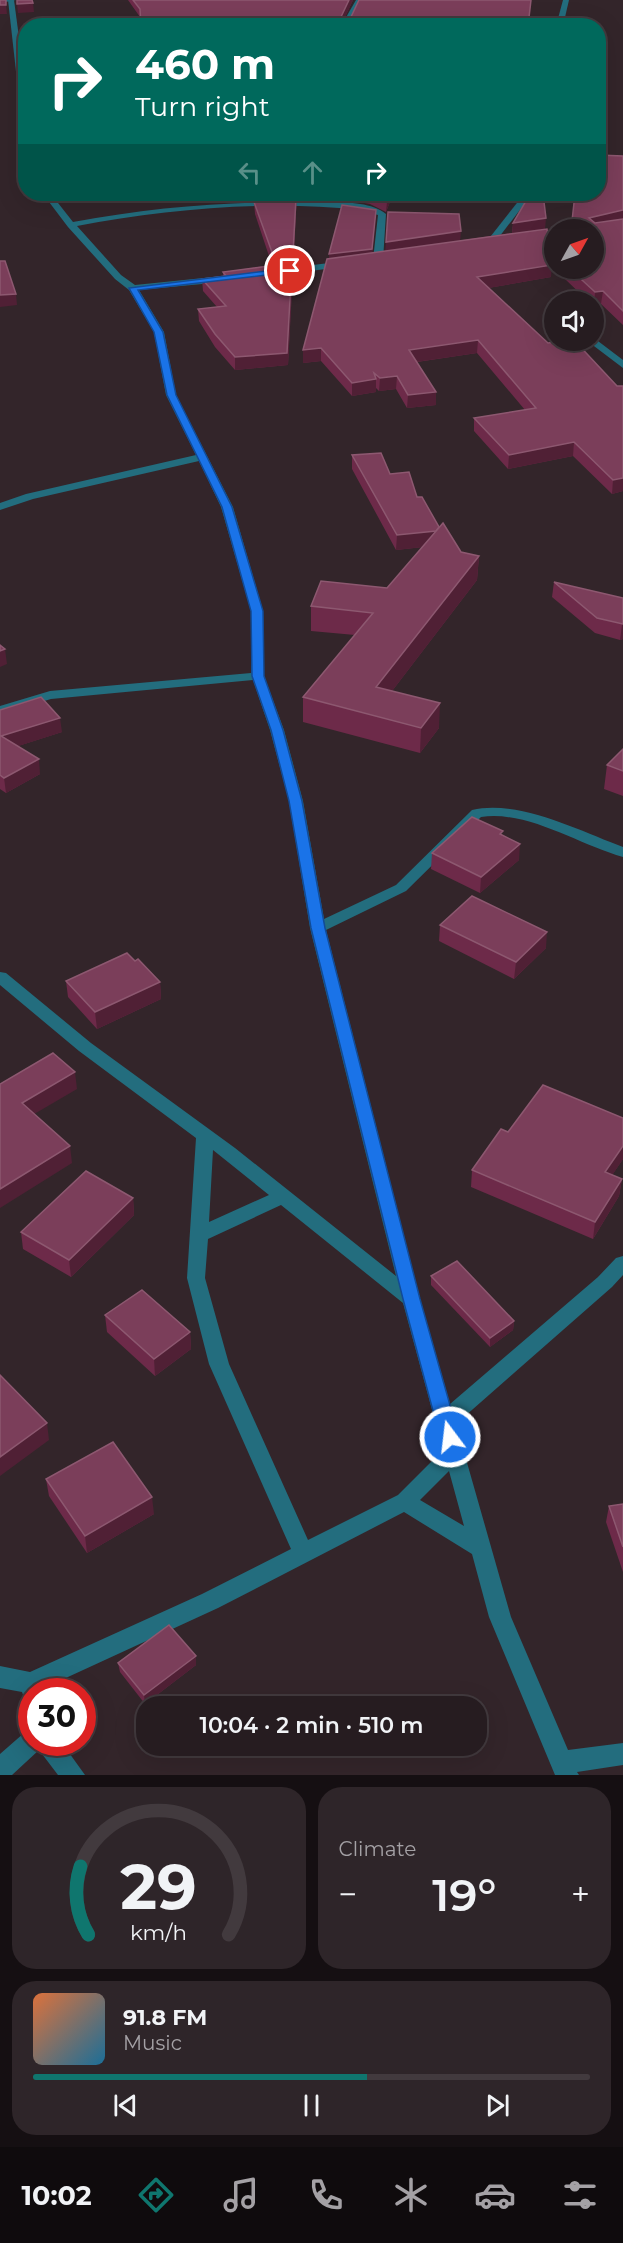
<!DOCTYPE html>
<html lang="en">
<head>
<meta charset="utf-8">
<style>
	body { margin:0; font-family:Montserrat,sans-serif; background:#2e2529; color:#f1f3f6; height:100vh; display:flex; flex-direction:column; font-size:22px; white-space:nowrap }
	* { box-sizing:border-box; margin:0 }
	p { font-size:20px; color:#a4a1a5 }
	.icon { flex:none; width:33px; height:33px; fill:none; stroke:currentColor; stroke-width:2; stroke-linecap:round; stroke-linejoin:round }
	.map { position:relative; height:1775px; overflow:hidden }
	.sheet { display:flex; flex-direction:column; gap:12px; padding:12px; background:#150f12; flex:1 }
	.sheet>* { flex:none }
	.banner { position:absolute; left:18px; top:18px; width:588px; height:183px; border-radius:24px; box-shadow:0 6px 24px #0002,0 0 0 2px #423a3e; background:#00695c; color:#fff; overflow:hidden }
	.needle { width:39px; rotate:50deg }
	.tools { position:absolute; left:544px; top:219px; display:grid; gap:12px }
	.tools a { display:grid; place-items:center; width:60px; height:60px; border-radius:50%; background:#261c20; box-shadow:0 6px 24px #0002,0 0 0 2px #423a3e; font-size:30px }
	.speed { position:absolute; left:18px; top:1678px; display:flex; gap:12px; font-size:30px; font-weight:700; text-align:center }
	.speed>* { display:grid; place-content:center; width:78px; height:78px; border-radius:50%; background:#261c20; box-shadow:0 6px 24px #0002,0 0 0 2px #423a3e; line-height:1 }
	.speed .limit { border:9px solid #d22; background:#fff; color:#111 }
	.pin { position:absolute; display:grid; place-items:center; width:51px; height:51px; color:#fff; margin:-26px; border:3px solid #fff; border-radius:50%; box-shadow:0 2px 6px #0007 }
	.me { position:absolute; width:66px; margin:-33px; rotate:345deg; stroke-linejoin:round; filter:drop-shadow(0 0 4px #0008) }
	.turn { display:flex; align-items:center; gap:21px; height:126px; padding:0 18px; font-size:27px }
	.turn .icon { width:78px; height:78px; stroke-width:2.5 }
	.turn b { display:block; font-size:42px; line-height:51px }
	.lanes { display:flex; align-items:center; height:57px; padding:0 18px; background:#0003; justify-content:center; gap:30px; direction:ltr }
	.lanes .off { opacity:.35 }
	.big { font-size:45px; font-weight:600; line-height:1.1 }
	.sheet .card { flex:1; display:flex; flex-direction:column; justify-content:center; gap:9px; min-width:0; padding:0 21px; border-radius:24px; background:#2e2529 }
	.sheet .dial { align-items:center; gap:0 }
	.dial svg { height:156px; overflow:visible; fill:none; stroke:#423a3e; stroke-width:7; stroke-linecap:round; text-anchor:middle }
	.dial text { fill:#f1f3f6; stroke:none }
	.song { display:flex; align-items:center; gap:18px }
	.cover { width:72px; height:72px; border-radius:9px; background:linear-gradient(135deg,hsl(20 70% 55%),hsl(200 70% 35%)) }
	.played { height:6px; border-radius:3px; background:linear-gradient(90deg,#0f766e 60%,#423a3e 60%) }
	.keys { display:flex; justify-content:space-around; direction:ltr }
	.heat { display:flex; justify-content:space-between; align-items:center; font-size:33px; direction:ltr }
	.sheet .tiles { flex:1; display:grid; gap:12px; grid-template-columns:1fr 1fr }
	.card:last-child { grid-column:span 2 }
	.trip { position:absolute; left:136px; top:1696px; width:351px; height:60px; border-radius:24px; background:#261c20; box-shadow:0 6px 24px #0002,0 0 0 2px #423a3e; font-weight:600; line-height:60px; text-align:center }
	.tab-bar { display:flex; height:96px; justify-content:space-around; align-items:center; background:#0f0b0d; color:#a4a1a5 }
	.tab-bar .icon { width:42px; height:42px }
	.tab-bar .current { color:#0f766e }
	.tab-bar b { font-size:27px; color:#f1f3f6 }
	.map>svg:first-child { display:block }
</style>
</head>
<body>
<div class="map">
<svg width="623" height="1775" viewBox="0 0 623 1775">
	<rect width="100%" height="100%" fill="#33252a"/>
	<g fill="none" stroke-linecap="round" stroke-linejoin="round">
		<g fill="#236d7e" fill-rule="evenodd">
			<path d="M8 0H14L26 90V127L22 125Z"/>
			<path d="M356 0H362L348 26H341Z"/>
			<path d="M563 0H569L563 26H556Z"/>
			<path d="M43 194H51L73 222C152 207 231 201 311 202 333 203 368 199 386 214L383 260 378 263 373 260 378 215 359 210C268 200 167 209 77 226L121 275 135 285 223 276 228 279 223 282 139 290 164 332 176 395 233 507 263 611 264 676 284 730 303 801 324 919 396 885 472 810C518 799 580 831 623 847V857C579 845 528 810 481 817L406 891 326 930 420 1299 450 1404 598 1277 616 1258 623 1256V1275L612 1287 456 1424 511 1617 568 1750 623 1743V1765L577 1772 579 1775H555L489 1617 472 1554 404 1512 218 1608 44 1688V1692H32V1702L25 1700 22 1692 0 1688V1666L30 1672 202 1594 291 1549 209 1364 187 1278 196 1138 79 1051 0 985V972L6 973 91 1043 235 1148 396 1276 310 928 289 801 270 730 253 680 51 699 0 714V706L50 691 251 673V611L221 507 199 461 33 499 0 510V503L26 494 196 455 166 395 154 332 129 290 115 279 68 227ZM213 1150 269 1195 209 1222ZM281 1205 403 1303 443 1450 398 1495 308 1540 229 1364 205 1278 208 1239ZM449 1471 464 1526 420 1500Z"/>
			<path d="M524 194H532L493 245H487V241Z"/>
			<path d="M555 231V237L529 241 525 238Z"/>
			<path d="M345 261 348 262V266L273 276 268 273 273 270Z"/>
			<path d="M553 308 555 309V316L548 311Z"/>
			<path d="M594 338 623 360V368L586 340H594Z"/>
			<path d="M32 1730V1743H62L85 1775H58L39 1750 12 1775H0V1754L24 1733Z"/>
		</g>
		<path fill="#236d7e" fill-rule="evenodd" d="M0 0H16L0 3Z"/>
	</g>
	<g fill="#6d2a49">
		<path d="M128 0H353L344 19H350L359 0H531L528 26H141L140 17Z"/>
		<path d="M623 156V325L601 304 594 305V302H589L565 279 566 268H594Z"/>
		<path d="M266 194H297L288 365 235 370 215 347 199 321 198 309 217 307 203 291 202 279 223 276V272L272 265 255 214 254 202H264L266 198Z"/>
		<path d="M348 194H393L386 212 370 204 348 200Z"/>
		<path d="M376 210 372 253 512 233 513 223 545 229 551 277 488 288 548 343 617 386H623V491L612 494 573 456 508 469 474 431V418L525 410 477 353 417 362 436 405 407 408 396 389 379 391 376 388V392L352 396 321 361 303 363 329 259Z"/>
		<path d="M352 455 390 474 417 497 439 527 461 552 479 556 477 580 392 691 439 728 420 753 303 722V697L355 635 311 631V606L387 588 423 547 396 550 352 469Z"/>
		<path d="M554 582 623 598V639L620 640 595 633 552 597Z"/>
		<path d="M0 710 62 732 18 746 40 774 6 793 0 789Z"/>
		<path d="M623 749V796L604 789 607 765Z"/>
		<path d="M503 836 519 860 480 893 431 869 432 853Z"/>
		<path d="M440 925 546 948 514 979 439 941Z"/>
		<path d="M135 961 160 982 161 999 97 1029 68 997 66 981Z"/>
		<path d="M508 1132 623 1159 612 1175 622 1179 619 1196 593 1239 471 1187 472 1170Z"/>
		<path d="M133 1198 134 1215 71 1277 23 1249 21 1232Z"/>
		<path d="M431 1276 514 1321 513 1330 490 1347 431 1285Z"/>
		<path d="M105 1315 190 1332 191 1349 155 1376 107 1332Z"/>
		<path d="M46 1479 154 1514 87 1553 49 1496Z"/>
		<path d="M623 1504V1572L606 1522 609 1506Z"/>
		<path d="M196 1656V1665L145 1704 120 1672 118 1663Z"/>
	</g>
	<g fill="#502035">
		<path d="M349 0H353L341 26 340 19Z"/>
		<path d="M33 3 34 12 18 13 17 4Z"/>
		<path d="M0 5H6L7 14H0Z"/>
		<path d="M390 194H393L386 212 387 202Z"/>
		<path d="M296 198 288 365 235 370V357L273 267V255Z"/>
		<path d="M376 210 372 256 329 261V254Z"/>
		<path d="M623 210V222L591 230 589 218Z"/>
		<path d="M546 218 545 230 512 235 513 223Z"/>
		<path d="M461 231 460 243 385 254 386 242Z"/>
		<path d="M552 265 551 277 477 290V277Z"/>
		<path d="M603 291 601 304 594 305 595 292Z"/>
		<path d="M16 294 17 305 0 307V295Z"/>
		<path d="M478 340 477 353 409 363V350Z"/>
		<path d="M321 348V361L303 363V350Z"/>
		<path d="M397 376 396 389 379 391 380 378Z"/>
		<path d="M376 379V392L352 396V383Z"/>
		<path d="M436 392V405L407 408 408 395Z"/>
		<path d="M574 442 573 456 508 469 509 455Z"/>
		<path d="M623 478V491L612 494 613 480Z"/>
		<path d="M442 530 441 545 396 550 397 535Z"/>
		<path d="M479 556 477 580 376 712V687Z"/>
		<path d="M623 624V639L620 640 622 625Z"/>
		<path d="M5 649 7 664 0 667V651Z"/>
		<path d="M440 703 439 728 420 753 421 728Z"/>
		<path d="M60 718 62 732 3 751 1 736Z"/>
		<path d="M39 759 40 774 6 793 4 778Z"/>
		<path d="M520 844 519 860 480 893 481 877Z"/>
		<path d="M547 932 546 948 514 979 516 962Z"/>
		<path d="M160 982 161 999 97 1029 95 1012Z"/>
		<path d="M75 1072 77 1089 24 1120 22 1103Z"/>
		<path d="M70 1146 72 1163 0 1208V1189Z"/>
		<path d="M623 1146V1159L603 1189 605 1172Z"/>
		<path d="M622 1179 619 1196 593 1239 595 1222Z"/>
		<path d="M133 1198 134 1215 71 1277 69 1260Z"/>
		<path d="M514 1321 513 1330 490 1347V1338Z"/>
		<path d="M190 1332 191 1349 155 1376 154 1359Z"/>
		<path d="M47 1423 49 1440 0 1476V1457Z"/>
		<path d="M152 1497 154 1514 87 1553 85 1536Z"/>
		<path d="M196 1656V1665L145 1704 144 1695Z"/>
	</g>
	<g fill="#7b3e5a" stroke="#8d5870" stroke-width="1.5">
		<rect x="0" y="0" width="6" height="5"/>
		<path d="M17 0H32L33 3 17 4Z"/>
		<path d="M133 0H349L340 19H350L359 0H531L528 26H141L140 9Z"/>
		<path d="M598 155 623 156V210L589 218 595 223 623 219V311L603 291 595 292 569 268H594V230H571L575 194H598Z"/>
		<path d="M368 194H390L387 202Z"/>
		<path d="M530 194H543L546 218 513 223Z"/>
		<path d="M264 198H296L293 253 273 255 254 202H264Z"/>
		<path d="M342 205 376 210 372 249 329 254Z"/>
		<path d="M388 212 459 214 461 231 386 242Z"/>
		<path d="M547 229 552 265 477 277 548 343 574 340 617 386H623V478L613 480 574 442 509 455 474 418 536 408 478 340 409 350 436 392 408 395 397 376 380 378 374 373 376 379 352 383 321 348 303 350 327 259Z"/>
		<path d="M0 261H5L16 294 0 295Z"/>
		<path d="M292 263 287 353 235 357 215 334 198 309 226 306 202 279 226 276 223 272Z"/>
		<path d="M381 453 390 474 409 472 417 497H422L439 527 436 531 397 535 352 455Z"/>
		<path d="M443 523 461 552 479 556 376 687 440 703 421 728 303 697 373 613 311 606 321 581 387 588Z"/>
		<path d="M554 582 623 598V624L597 618Z"/>
		<path d="M0 645 5 649 0 651Z"/>
		<path d="M41 697 60 718 1 736 39 759 4 778 0 775V710Z"/>
		<path d="M623 749V771L607 765Z"/>
		<path d="M472 817 503 831 500 834 520 844 481 877 432 853Z"/>
		<path d="M472 896 547 932 516 962 440 925Z"/>
		<path d="M127 953 135 961 138 959 160 982 95 1012 66 981Z"/>
		<path d="M53 1053 75 1072 22 1103 70 1146 0 1189V1084Z"/>
		<path d="M543 1085 623 1118V1146L605 1172 622 1179 595 1222 472 1170 501 1129 508 1132Z"/>
		<path d="M86 1171 133 1198 69 1260 21 1232Z"/>
		<path d="M457 1261 514 1321 490 1338 431 1276Z"/>
		<path d="M142 1290 190 1332 154 1359 105 1315Z"/>
		<path d="M0 1375 47 1423 0 1457Z"/>
		<path d="M113 1442 152 1497 85 1536 46 1479Z"/>
		<path d="M623 1504V1547L609 1506Z"/>
		<path d="M169 1625 196 1656 144 1695 118 1663Z"/>
	</g>
	<path fill="#1a73e8" stroke="#114b97" stroke-width="1.5" d="M290 268 293 272 138 290 163 332 176 395 232 507 263 611 264 676 283 730 302 801 325 928 420 1299 459 1437 456 1442 450 1445 443 1442 440 1437 403 1299 311 928 289 801 271 730 252 676 251 611 222 507 167 395 154 332 129 288Z"/>
</svg>
<div class="tools">
<a><svg class="needle" viewBox="-14 -14 28 28"><path d="M0-13l5 13h-10z" fill="#e53935"/><path d="M0 13l5-13h-10z" fill="#a4a1a5"/></svg></a>
<a><svg class="icon" aria-label="sound" viewBox="0 0 24 24"><path d="M4 9h4l5-4v14l-5-4H4zM17 9q2 3 0 6"/></svg></a>
</div>
<div class="speed"><div class="limit">30</div></div>
<div class="pin" style="left:290px;top:271px;background:#d93025"><svg class="icon" aria-label="arrive" viewBox="0 0 24 24"><path d="M6 21V4h12l-3 4 3 4H6"/></svg></div>
<svg class="me" style="left:450px;top:1437px" viewBox="-20 -20 40 40"><circle r="17" fill="#1a73e8" stroke="#fff" stroke-width="3"/><path d="M0-11L8 9 0 5-8 9z" fill="#fff"/></svg>
<div class="trip">10:04 · 2 min · 510 m</div>
<div class="banner">
<div class="turn"><svg class="icon" aria-label="right" viewBox="0 0 24 24"><path d="M7 20v-9h11M14 6l5 5-5 5"/></svg><div><b>460 m</b>Turn right</div></div>
<div class="lanes"><svg class="icon off" aria-label="left" viewBox="0 0 24 24"><path d="M17 20v-9H6M10 6l-5 5 5 5"/></svg><svg class="icon off" aria-label="ahead" viewBox="0 0 24 24"><path d="M12 20V5M6 11l6-6 6 6"/></svg><svg class="icon" aria-label="right" viewBox="0 0 24 24"><path d="M7 20v-9h11M14 6l5 5-5 5"/></svg></div>
</div>
</div>
<section class="sheet">
<div class="tiles">
<div class="card dial"><svg viewBox="0 0 100 80">
<path d="M14 69A42 42 0 1 1 86 69"/>
<path d="M14 69A42 42 0 0 1 10 34" stroke="#0f766e"/>
<text x="50" y="56" font-size="32" font-weight="700">29</text>
<text x="50" y="72" font-size="11">km/h</text>
</svg></div>
<div class="card"><p>Climate</p>
<div class="heat"><a>−</a><b class="big">19°</b><a>+</a></div>
</div>
<div class="card">
<div class="song"><i class="cover"></i><div><b>91.8 FM</b><p>Music</p></div></div>
<div class="played"></div>
<div class="keys"><svg class="icon" aria-label="previous" viewBox="0 0 24 24"><path d="M18 5L8 12l10 7zM5 5v14"/></svg><svg class="icon" aria-label="pause" viewBox="0 0 24 24"><path d="M8 5v14M16 5v14"/></svg><svg class="icon" aria-label="next" viewBox="0 0 24 24"><path d="M6 5l10 7-10 7zM19 5v14"/></svg></div>
</div>
</div>
</section>
<nav class="tab-bar">
<b>10:02</b>
<svg class="icon current" aria-label="directions" viewBox="0 0 24 24"><path d="M12 3l9 9-9 9-9-9zM9 14v-3h6M13 9l2 2-2 2"/></svg>
<svg class="icon" aria-label="music" viewBox="0 0 24 24"><path d="M9 18V5l10-2v13"/><circle cx="6" cy="18" r="3"/><circle cx="16" cy="16" r="3"/></svg>
<svg class="icon" aria-label="phone" viewBox="0 0 24 24"><path d="M5 4h4l2 5-3 2q2 4 5 5l2-3 5 2v4C11 20 4 13 5 4z"/></svg>
<svg class="icon" aria-label="climate" viewBox="0 0 24 24"><path d="M12 3v18M4 7l16 10M4 17L20 7"/></svg>
<svg class="icon" aria-label="car" viewBox="0 0 24 24"><path d="M5 17H2v-5l4-1 3-4h7l3 4 3 1v5h-3M9 17h6M6 11h13"/><circle cx="7" cy="17" r="2"/><circle cx="17" cy="17" r="2"/></svg>
<svg class="icon" aria-label="filters" viewBox="0 0 24 24"><path d="M4 7h16M4 17h16"/><circle cx="9" cy="7" r="2"/><circle cx="15" cy="17" r="2"/></svg>
</nav>
</body>
</html>
